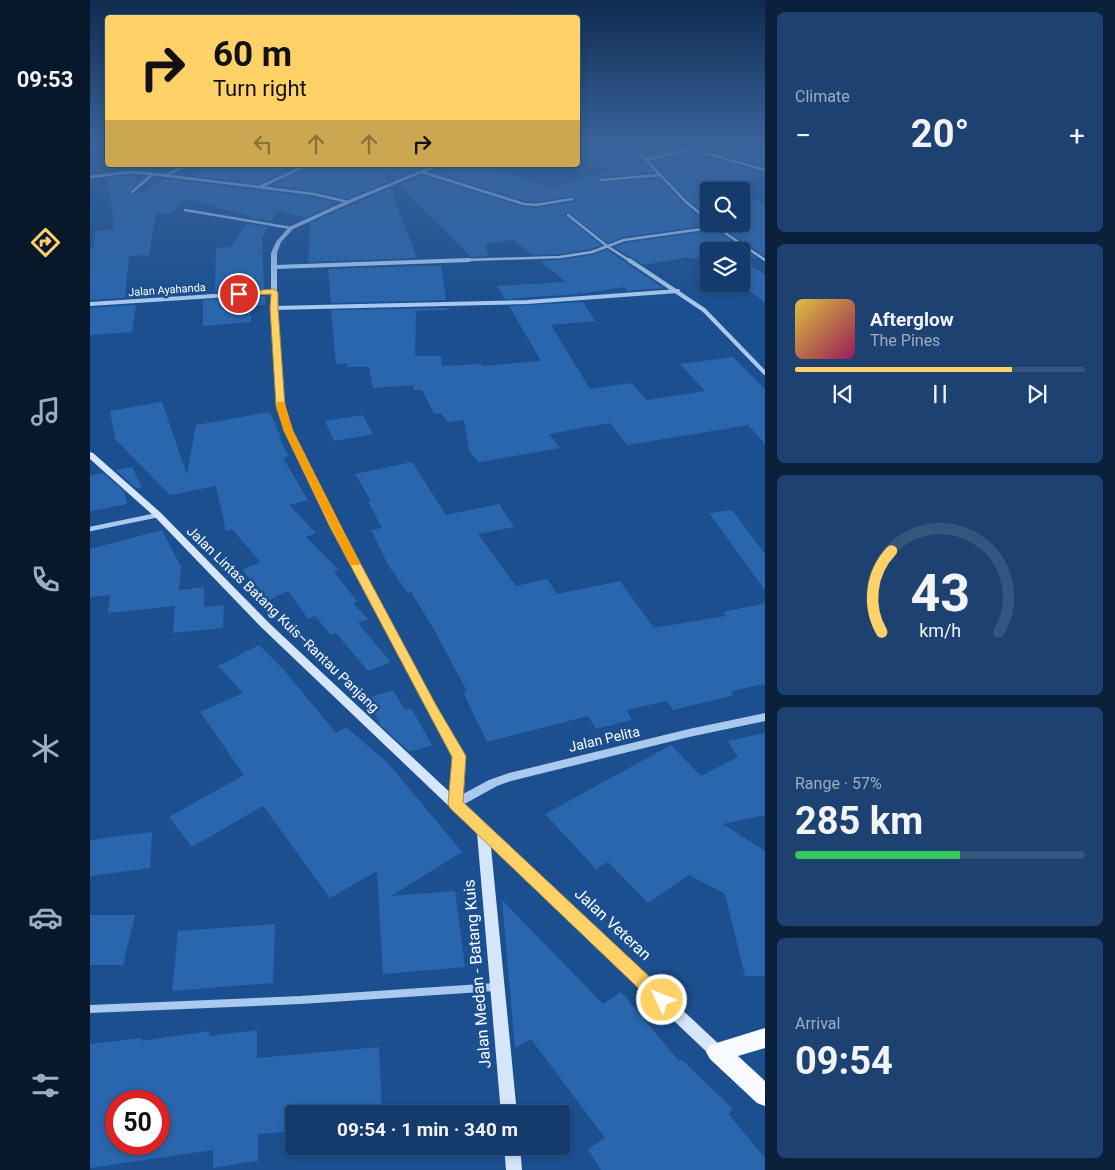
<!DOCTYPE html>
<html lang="en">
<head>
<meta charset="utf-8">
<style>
	body { margin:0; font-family:Roboto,sans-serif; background:#1d4271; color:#f1f3f6; height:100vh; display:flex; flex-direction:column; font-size:19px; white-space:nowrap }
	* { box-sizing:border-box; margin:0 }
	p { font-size:16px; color:#9dadc1 }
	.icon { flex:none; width:28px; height:28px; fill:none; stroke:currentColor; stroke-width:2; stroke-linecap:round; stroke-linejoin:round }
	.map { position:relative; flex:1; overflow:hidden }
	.drawer { display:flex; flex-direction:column; gap:12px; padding:12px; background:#0b203b; width:350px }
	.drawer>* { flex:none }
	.banner { position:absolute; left:15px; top:15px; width:475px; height:152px; border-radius:5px; box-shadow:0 2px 8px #0003,0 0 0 1px #33557e; background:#ffd166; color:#111; overflow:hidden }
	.buttons { position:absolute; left:610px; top:182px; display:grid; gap:10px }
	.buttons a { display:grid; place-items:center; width:50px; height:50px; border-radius:5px; background:#143b6b; box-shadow:0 2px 8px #0003,0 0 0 1px #33557e; font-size:25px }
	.speed { position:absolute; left:15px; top:1090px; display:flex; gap:10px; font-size:25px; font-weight:700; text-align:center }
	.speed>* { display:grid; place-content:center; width:65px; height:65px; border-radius:50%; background:#143b6b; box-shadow:0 2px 8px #0003,0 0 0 1px #33557e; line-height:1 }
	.speed .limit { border:8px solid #d22; background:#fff; color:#111 }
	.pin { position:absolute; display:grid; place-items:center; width:42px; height:42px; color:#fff; margin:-21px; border:2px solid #fff; border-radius:50%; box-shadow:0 1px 5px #0007 }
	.me { position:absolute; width:55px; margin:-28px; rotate:313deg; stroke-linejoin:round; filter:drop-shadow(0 0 4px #0008) }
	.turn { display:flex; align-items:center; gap:18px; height:105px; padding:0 25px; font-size:22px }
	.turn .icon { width:65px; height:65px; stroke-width:2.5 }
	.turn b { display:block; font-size:35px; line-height:42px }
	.lanes { display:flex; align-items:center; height:48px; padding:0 25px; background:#0003; justify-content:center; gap:25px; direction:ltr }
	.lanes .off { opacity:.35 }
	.big { font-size:38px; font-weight:700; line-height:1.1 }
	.drawer .tile { flex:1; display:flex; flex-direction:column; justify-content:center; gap:8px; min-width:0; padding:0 18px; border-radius:8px; background:#1d4271 }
	.drawer .dial { align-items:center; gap:0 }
	.dial svg { height:130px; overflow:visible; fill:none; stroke:#33557e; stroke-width:7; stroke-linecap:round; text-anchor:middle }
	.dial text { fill:#f1f3f6; stroke:none }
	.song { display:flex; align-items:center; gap:15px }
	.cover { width:60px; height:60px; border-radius:8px; background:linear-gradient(135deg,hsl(50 70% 55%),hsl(330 70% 35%)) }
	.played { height:5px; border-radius:2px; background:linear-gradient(90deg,#ffd166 75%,#33557e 75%) }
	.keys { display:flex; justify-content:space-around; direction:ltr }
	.heat { display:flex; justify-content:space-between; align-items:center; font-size:28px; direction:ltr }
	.charge { height:8px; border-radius:4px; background:linear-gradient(90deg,#34c759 57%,#33557e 0) }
	.trip { position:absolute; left:195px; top:1105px; width:285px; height:50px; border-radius:5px; background:#143b6b; box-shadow:0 2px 8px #0003,0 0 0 1px #33557e; font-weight:700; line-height:50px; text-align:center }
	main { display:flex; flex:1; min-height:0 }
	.dock { display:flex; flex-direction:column; width:90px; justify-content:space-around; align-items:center; background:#08182b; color:#9dadc1 }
	.dock .icon { width:35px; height:35px }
	.dock .selected { color:#ffd166 }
	.dock b { font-size:22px; color:#f1f3f6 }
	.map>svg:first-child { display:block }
</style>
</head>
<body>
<main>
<nav class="dock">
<b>09:53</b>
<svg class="icon selected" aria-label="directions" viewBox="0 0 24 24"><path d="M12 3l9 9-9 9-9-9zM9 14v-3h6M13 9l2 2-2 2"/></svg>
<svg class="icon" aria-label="music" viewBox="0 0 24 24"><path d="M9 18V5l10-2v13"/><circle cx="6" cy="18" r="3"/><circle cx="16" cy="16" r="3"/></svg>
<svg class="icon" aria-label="phone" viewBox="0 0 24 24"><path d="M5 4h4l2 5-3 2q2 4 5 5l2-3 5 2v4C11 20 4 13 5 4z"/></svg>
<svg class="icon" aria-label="climate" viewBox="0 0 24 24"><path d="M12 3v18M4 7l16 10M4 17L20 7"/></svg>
<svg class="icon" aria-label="car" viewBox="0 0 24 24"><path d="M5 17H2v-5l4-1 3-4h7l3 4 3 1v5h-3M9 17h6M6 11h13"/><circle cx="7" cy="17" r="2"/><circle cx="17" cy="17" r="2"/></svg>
<svg class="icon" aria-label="filters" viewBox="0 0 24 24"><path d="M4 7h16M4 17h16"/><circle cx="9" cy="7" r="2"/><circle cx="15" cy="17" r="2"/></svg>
</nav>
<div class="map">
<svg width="675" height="1170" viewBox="0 0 675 1170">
	<rect width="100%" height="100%" fill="#1b4f8f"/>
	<g fill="#2a66ad" fill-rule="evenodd">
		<path d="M488 142H536L564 172 511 177 508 179 509 182 569 178 593 203 619 225 534 237 518 243 477 212 475 214 476 217 511 245 501 249 470 254 442 255 423 240 395 244 398 256 381 257 309 185 332 175 434 207 446 208 483 202 485 199 482 196 446 202 435 201 346 173 367 165 381 169 389 165 462 189 520 170 488 157Z"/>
		<path d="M543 142H675V167L601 146 557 157Z"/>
		<path d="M601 152 675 173V178L640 184 675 205V256L627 224H651V191H619V217L597 199 562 162Z"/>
		<path d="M122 165H210L169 184 103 176Z"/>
		<path d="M220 165H316L330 169 304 180 293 169 298 182 257 199 224 191 181 185 218 168Z"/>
		<path d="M44 175 47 184 39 191 41 195 49 190 50 195 74 179H76L223 197 248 203 215 218 188 210 181 221 160 218V216L97 199 80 214 66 213 59 255 39 256 35 298 0 300V248H3L6 231 24 230 22 206 15 178Z"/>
		<path d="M300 188 327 258 218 262 220 223Z"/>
		<path d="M156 224 178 227 172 238 174 289 125 292 126 248 141 247Z"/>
		<path d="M626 230 667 258 653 260 675 275V303L651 284V251H619V262L612 258 602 259 598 257 554 265 524 247 535 243Z"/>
		<path d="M517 250 573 288 537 291 534 287 491 294 487 290 489 294 415 299 407 286 476 282 450 261 470 260 502 255Z"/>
		<path d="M330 266H351L356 300 241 303 238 269Z"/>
		<path d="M175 296V305L161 306V322L113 326V300Z"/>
		<path d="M493 302 505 321 461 325 500 389 541 383 557 400 615 391 590 364 643 357 675 389V444L658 425 537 445 520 423 459 434 470 448 388 462 379 450 374 420 358 422 351 413 344 414 332 390H324L323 385 283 388 279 367H257V363L246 364 241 310 358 308V310L326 311 325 356H351L352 366 391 364 392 366 451 361 419 306Z"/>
		<path d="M46 305 42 332 0 335V308Z"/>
		<path d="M72 402 97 475 106 425 180 412 191 438H189L199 456 193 458 218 500 199 505 226 533 216 537 249 570 244 572 267 601 263 603 278 619 268 623 301 662 278 671 246 633 241 635 225 616 218 619 198 591 179 600 152 570 170 562 142 529 136 531 126 486 80 495 25 439 20 411Z"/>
		<path d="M273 415 283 434 244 441 235 421Z"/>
		<path d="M322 462 356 515 409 504 424 527 388 534 426 586 457 579 467 594 530 581 564 628 636 616 633 612 675 603V684L641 691 644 695 583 710 577 701 536 710 542 720 506 729 498 716 397 742 373 692 377 691 342 626 321 592 318 593 298 565 281 530 292 528 278 502 281 501 265 474Z"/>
		<path d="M42 467 52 487 46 488 26 470Z"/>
		<path d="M13 473 34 491 37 504 0 511V476Z"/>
		<path d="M642 510 675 554V590L619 513Z"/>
		<path d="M72 530 91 567 89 590 114 587V607L134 605 133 628 83 633 85 606 18 613 20 595 0 597V549Z"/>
		<path d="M169 645 194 670 246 733 256 727 298 763 372 852 301 896 365 891 375 967 293 974 287 871 240 898 173 806 102 847 79 817 154 775 110 712 153 693 128 666Z"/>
		<path d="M303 690 315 710 321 708 342 745 320 752 291 726 277 698Z"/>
		<path d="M675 733V815L633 824 675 851V976H655L635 894 599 875 558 903 518 862 506 869 455 814 581 745 611 776 648 757 638 741Z"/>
		<path d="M62 832 60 868 0 876V840Z"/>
		<path d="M412 900 513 1004 531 992 589 1061 591 1059 643 1109 638 1114 675 1158V1170H511L498 1149 515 1138 441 1039 425 1048Z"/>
		<path d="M0 915H45L33 965H0Z"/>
		<path d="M185 924 183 983 82 991 88 931Z"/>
		<path d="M167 1030V1058L289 1047 292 1114H204V1131L168 1134V1161L123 1168V1150L0 1168V1044L52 1038 51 1041 119 1031V1036ZM26 1101H69V1144H26Z"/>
	</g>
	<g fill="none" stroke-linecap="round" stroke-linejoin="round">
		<g stroke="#a9c9ee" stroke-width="2.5">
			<path d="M539 142 595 201 619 221"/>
			<path d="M556 160 601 149 675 170"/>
			<path d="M332 172 434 204 446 205 482 199"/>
			<path d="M75 176 97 165"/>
			<path d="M0 177 40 172 63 174 224 194 258 202"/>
			<path d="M511 180 570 175"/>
			<path d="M170 187 217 165"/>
			<path d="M42 192 63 174"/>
			<path d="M95 210 201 228"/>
			<path d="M478 215 517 246 540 261"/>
			<path d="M622 224 675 260"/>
			<path d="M343 261 470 257 502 252 534 240 627 227"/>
		</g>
		<g stroke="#a9c9ee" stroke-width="4">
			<path d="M539 260 614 310 675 373"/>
			<path d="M185 267 379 260"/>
			<path d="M0 304 184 292"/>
			<path d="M184 308 437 302 588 291"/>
		</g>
		<path stroke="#a9c9ee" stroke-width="4.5" d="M0 529 68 515"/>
		<path stroke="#a9c9ee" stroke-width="8" d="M0 1009 211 1000 406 987"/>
		<path fill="#a9c9ee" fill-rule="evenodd" d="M345 165H351L260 203 203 229 191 242 187 253V308L194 406 202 431 241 510 345 704 374 756 371 795 399 780 419 773 599 729 675 713V721L599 737 421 781 407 786 369 807 365 808 361 807 360 804 364 756 335 705 233 510 194 431 188 406 181 308V253L186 242 199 227 256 201Z"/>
		<g fill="#d6e6fa" fill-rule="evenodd">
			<path d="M0 452 3 453 71 513 179 623 632 1047 635 1052 632 1057 627 1060 622 1057 401 847 427 1114H411L387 833 171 627 65 517 0 459Z"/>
			<path d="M414 1146H430L432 1170H416Z"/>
		</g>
		<path fill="#f8faff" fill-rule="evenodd" d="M675 1028V1048L648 1056 675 1081V1106L667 1103 620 1059 616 1052 620 1045Z"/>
	</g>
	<linearGradient id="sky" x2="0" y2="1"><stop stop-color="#0f2b4f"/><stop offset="0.47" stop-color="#39639b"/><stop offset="1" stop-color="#39639b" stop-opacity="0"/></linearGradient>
	<rect width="675" height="305" fill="url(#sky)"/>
	<path fill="#ffd166" stroke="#a68842" d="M184 289 188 292V308L195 406 203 431 251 527 346 705 376 756 373 802 578 994 580 1000 578 1005 572 1008 566 1005 360 808 358 804 362 757 240 527 194 431 186 406 180 308 181 294 149 296 145 294 149 292Z"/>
	<path fill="#f59e0b" d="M188 402H194L195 404 203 431 270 563 269 565H261L259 563 194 431 186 404Z"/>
	<g text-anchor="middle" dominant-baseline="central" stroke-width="5" stroke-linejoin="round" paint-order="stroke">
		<g font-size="11" fill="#fff" stroke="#1b4f8f">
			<text transform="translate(77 290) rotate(-4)">Jalan Ayahanda</text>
		</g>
		<g font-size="14" fill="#fff" stroke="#1b4f8f">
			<text transform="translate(193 619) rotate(44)">Jalan Lintas Batang Kuis–Rantau Panjang</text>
			<text transform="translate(514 739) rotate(-13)">Jalan Pelita</text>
		</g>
		<g font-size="16" fill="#fff" stroke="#1b4f8f">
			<text transform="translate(523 924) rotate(43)">Jalan Veteran</text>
			<text transform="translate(387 974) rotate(-95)">Jalan Medan - Batang Kuis</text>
		</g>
	</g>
</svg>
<div class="buttons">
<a><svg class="icon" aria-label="search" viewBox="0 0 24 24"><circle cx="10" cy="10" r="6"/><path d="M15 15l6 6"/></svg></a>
<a><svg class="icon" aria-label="layers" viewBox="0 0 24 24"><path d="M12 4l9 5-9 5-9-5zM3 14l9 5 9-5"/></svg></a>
</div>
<div class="speed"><div class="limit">50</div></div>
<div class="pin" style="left:149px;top:294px;background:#d93025"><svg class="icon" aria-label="arrive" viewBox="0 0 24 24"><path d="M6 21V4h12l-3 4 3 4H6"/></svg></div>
<svg class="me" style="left:572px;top:1000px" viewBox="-20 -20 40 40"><circle r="17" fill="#ffd166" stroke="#fff" stroke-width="3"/><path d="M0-11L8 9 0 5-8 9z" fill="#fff"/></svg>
<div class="trip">09:54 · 1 min · 340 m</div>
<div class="banner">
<div class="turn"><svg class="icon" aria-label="right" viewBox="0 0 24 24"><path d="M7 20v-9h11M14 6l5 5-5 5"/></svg><div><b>60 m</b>Turn right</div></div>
<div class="lanes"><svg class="icon off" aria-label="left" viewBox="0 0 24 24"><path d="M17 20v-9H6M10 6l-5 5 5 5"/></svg><svg class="icon off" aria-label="ahead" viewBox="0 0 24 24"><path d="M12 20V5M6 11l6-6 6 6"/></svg><svg class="icon off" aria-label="ahead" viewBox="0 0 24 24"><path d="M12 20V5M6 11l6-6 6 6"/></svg><svg class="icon" aria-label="right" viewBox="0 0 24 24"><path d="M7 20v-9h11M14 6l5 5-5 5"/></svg></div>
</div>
</div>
<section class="drawer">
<div class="tile"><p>Climate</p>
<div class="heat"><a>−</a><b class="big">20°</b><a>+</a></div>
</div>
<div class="tile">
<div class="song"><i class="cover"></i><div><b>Afterglow</b><p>The Pines</p></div></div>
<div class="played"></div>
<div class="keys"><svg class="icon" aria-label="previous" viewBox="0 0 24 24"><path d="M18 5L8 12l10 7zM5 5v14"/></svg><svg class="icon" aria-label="pause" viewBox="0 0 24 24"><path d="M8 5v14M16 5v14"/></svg><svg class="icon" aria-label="next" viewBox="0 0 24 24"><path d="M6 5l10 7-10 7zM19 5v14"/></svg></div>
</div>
<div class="tile dial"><svg viewBox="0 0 100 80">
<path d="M14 69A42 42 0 1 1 86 69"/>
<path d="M14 69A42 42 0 0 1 20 19" stroke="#ffd166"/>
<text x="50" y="56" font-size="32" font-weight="700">43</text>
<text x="50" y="72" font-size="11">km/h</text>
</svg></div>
<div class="tile"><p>Range · 57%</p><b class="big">285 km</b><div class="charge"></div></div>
<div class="tile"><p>Arrival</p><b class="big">09:54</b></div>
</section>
</main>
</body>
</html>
